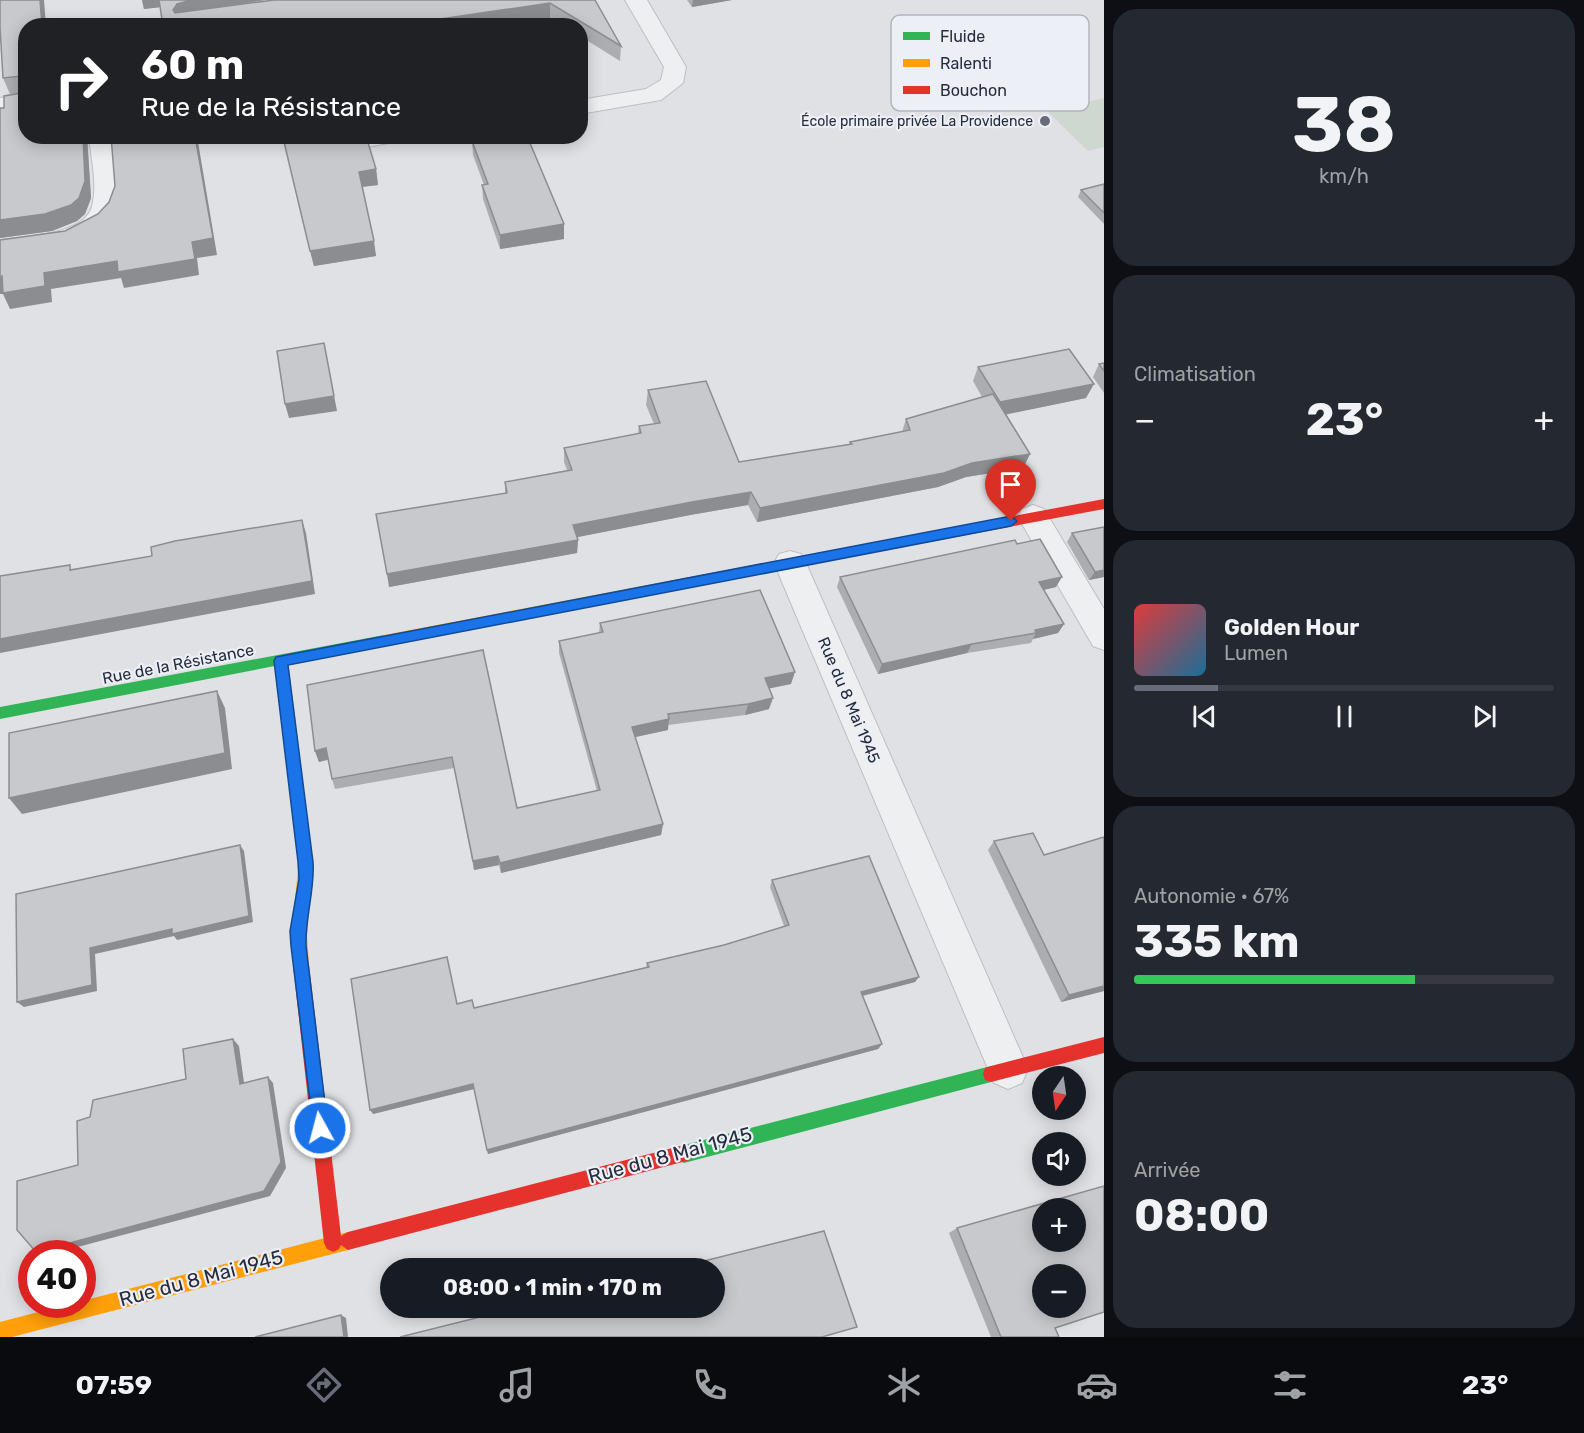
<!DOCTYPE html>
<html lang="fr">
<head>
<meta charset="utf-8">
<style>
	body { margin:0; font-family:Rubik,sans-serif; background:#242831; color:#f1f3f6; height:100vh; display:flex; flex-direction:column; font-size:22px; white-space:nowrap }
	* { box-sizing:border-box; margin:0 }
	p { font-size:20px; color:#9ea1a6 }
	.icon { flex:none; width:33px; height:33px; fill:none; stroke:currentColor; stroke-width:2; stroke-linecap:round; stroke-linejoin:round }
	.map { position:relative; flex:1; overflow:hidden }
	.sheet { display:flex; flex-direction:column; gap:9px; padding:9px; background:#0d0f14; width:480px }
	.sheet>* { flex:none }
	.top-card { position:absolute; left:18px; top:18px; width:570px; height:126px; border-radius:24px; box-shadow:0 3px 15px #0003; background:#202124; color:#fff; overflow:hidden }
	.needle { width:39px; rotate:193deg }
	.tools { position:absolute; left:1032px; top:1066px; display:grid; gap:12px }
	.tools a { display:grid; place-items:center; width:54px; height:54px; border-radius:50%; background:#171b24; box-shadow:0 3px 15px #0003; font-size:30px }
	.speed { position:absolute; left:18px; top:1240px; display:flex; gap:12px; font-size:30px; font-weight:700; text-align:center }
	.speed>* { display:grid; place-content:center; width:78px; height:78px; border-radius:50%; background:#171b24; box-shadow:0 3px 15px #0003; line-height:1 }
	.speed .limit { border:9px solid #d22; background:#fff; color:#111 }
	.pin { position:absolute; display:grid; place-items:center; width:51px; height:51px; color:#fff; margin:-62px -26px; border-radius:50% 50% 50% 0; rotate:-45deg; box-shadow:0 0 6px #0007 }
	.pin .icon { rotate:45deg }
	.me { position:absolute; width:66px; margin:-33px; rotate:353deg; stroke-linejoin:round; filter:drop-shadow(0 0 4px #0008) }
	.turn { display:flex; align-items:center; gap:21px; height:126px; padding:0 24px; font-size:27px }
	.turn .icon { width:78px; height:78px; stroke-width:2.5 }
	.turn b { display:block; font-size:42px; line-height:51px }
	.big { font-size:45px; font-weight:700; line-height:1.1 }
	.sheet .tile { flex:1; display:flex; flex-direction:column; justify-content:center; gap:9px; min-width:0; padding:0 21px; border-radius:24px; background:#242831 }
	.sheet .dial { align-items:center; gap:0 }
	.dial b { font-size:78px; line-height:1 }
	.song { display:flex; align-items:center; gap:18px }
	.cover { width:72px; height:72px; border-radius:9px; background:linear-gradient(135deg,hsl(0 70% 55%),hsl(200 70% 35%)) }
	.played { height:6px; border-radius:3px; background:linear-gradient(90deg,#676c78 20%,#363941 20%) }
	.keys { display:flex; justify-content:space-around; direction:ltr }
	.heat { display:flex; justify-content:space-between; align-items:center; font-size:33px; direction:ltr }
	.charge { height:9px; border-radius:4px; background:linear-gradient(90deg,#34c759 67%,#363941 0) }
	.trip { position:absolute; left:380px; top:1258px; width:345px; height:60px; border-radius:30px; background:#171b24; box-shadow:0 3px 15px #0003; font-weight:700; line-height:60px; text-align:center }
	.tabs { display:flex; height:96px; justify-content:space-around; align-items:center; background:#090b0e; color:#9ea1a6 }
	.tabs .icon { width:42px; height:42px }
	.tabs .selected { color:#676c78 }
	.tabs b { font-size:27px; color:#f1f3f6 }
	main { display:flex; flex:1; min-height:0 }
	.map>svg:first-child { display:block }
</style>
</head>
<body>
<main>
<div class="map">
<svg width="1104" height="1337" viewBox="0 0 1104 1337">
	<rect width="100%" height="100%" fill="#dfe1e5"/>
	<path fill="#ced8d0" d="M1104 98V147L1088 151 1047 111Z"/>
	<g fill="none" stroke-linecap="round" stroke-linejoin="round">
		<defs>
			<g id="street">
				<path d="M625 0H647L686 67 683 83 661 100 580 114V100L646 89 661 80 664 67Z"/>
				<path d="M26 94V108L0 112V98Z"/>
				<path d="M89 136H113C115 158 120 180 118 202 113 248 36 252 0 256V240C24 237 85 235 92 206 98 185 91 159 89 136Z"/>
				<path d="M353 136H402L399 141 362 148 354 146 350 141Z"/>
				<path d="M1033 505 1044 509 1104 609V650L1093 646 1018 517 1022 509Z"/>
				<path d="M790 551 801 554 806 563 1022 1055 1028 1069 1022 1083 1008 1089 994 1083 774 563 779 554Z"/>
			</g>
		</defs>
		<use href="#street" stroke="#bdbfc3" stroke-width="2"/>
		<use href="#street" fill="#eeeff1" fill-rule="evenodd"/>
		<g fill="#30b455" fill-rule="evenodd">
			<path d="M384 635 389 636 391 640 389 644 384 645 0 719V707Z"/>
			<path d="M991 1066 997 1068 999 1074 997 1080 991 1082 684 1163 678 1160 675 1154 678 1148 684 1145Z"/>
		</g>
		<g fill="#ff9f0a" fill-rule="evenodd">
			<path d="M669 581 675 586 669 591 384 645 379 644 377 640 379 636 384 635Z"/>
			<path d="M281 655 286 657 288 661 313 862 307 935 309 965 307 970 301 973 295 970 291 935 299 862 274 661 276 657Z"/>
			<path d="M348 1232 354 1235 357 1241 354 1247 348 1250 12 1337H0V1322L65 1305H82V1301Z"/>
		</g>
		<g fill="#e5322d" fill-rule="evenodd">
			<path d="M1104 499V509L669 591 663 586 669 581Z"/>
			<path d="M301 957 307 960 309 965 341 1236 348 1232 684 1145 690 1148 693 1154 690 1160 348 1250 341 1245 339 1249 333 1252 327 1249 324 1243 293 965 295 960Z"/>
			<path d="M1104 1037V1053L991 1082 985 1080 983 1074 985 1068 991 1066Z"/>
		</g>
	</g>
	<g fill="#abadb0">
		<path d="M44 0 26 136H87L91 198 85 214 77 221 52 231 0 238V108H4L21 93 10 94 3 78Z"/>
		<path d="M142 0H265L228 6 595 0 621 46 620 61 580 36V26H563L550 18 160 7 144 9Z"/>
		<path d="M687 0H732L692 7Z"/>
		<path d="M472 141 564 239 500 249 483 199 482 185H484L473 155Z"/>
		<path d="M284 142 376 169 378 185 362 187 376 256 314 266Z"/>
		<path d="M1104 184V224L1078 197 1081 190Z"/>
		<path d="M1104 363V393L1093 377 1099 364Z"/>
		<path d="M978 367 1086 398 1006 414 1030 454 1023 468 966 477 938 487 757 522 748 505 690 515 577 537 578 540 577 553 389 587 505 493V482L567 470 564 462V448L638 434 639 426 654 424 646 405 648 390 739 462 849 445 850 442 902 432 906 419 982 397 973 381Z"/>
		<path d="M1104 527V577L1089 580 1067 542 1072 533Z"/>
		<path d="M840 577 1056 587 1044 590 1064 624 1058 633 1033 639 1031 643 967 653 878 674 837 587Z"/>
		<path d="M600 623 791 684 769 688V709L745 715 668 725V730L635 737 663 824 661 835 501 873 499 865 474 870 454 768 335 789 332 779 328 760 319 762 315 751 483 650 517 808 597 791 559 653V641L599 633Z"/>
		<path d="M1104 837V991L1061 1002 988 850 994 841 1044 855Z"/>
		<path d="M772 880 915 982 863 996 882 1044 878 1049 488 1154 474 1089 373 1114 457 1004 474 1008 646 967 647 963 724 945 784 926 770 887Z"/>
		<path d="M957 1228 1059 1337H991L949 1233Z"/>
	</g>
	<g fill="#8b8d90">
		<path d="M40 0H44L46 26H42Z"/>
		<path d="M142 0H160L162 7 144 9Z"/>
		<path d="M192 0H265L234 5 180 19 173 10 177 4Z"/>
		<path d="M693 0H732L692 7Z"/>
		<path d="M550 3V18L497 26H407V24Z"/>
		<path d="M83 136H87L91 198 85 214 77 221 52 231 0 238V220Z"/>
		<path d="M195 136H197L217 255 197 258 199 275 124 288 121 278 51 289 52 302 10 309 3 294H0V277L44 273 192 242Z"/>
		<path d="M376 169 378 185 361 187 359 172Z"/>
		<path d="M564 224V239L500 249V235Z"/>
		<path d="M374 241 376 256 314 266 310 251Z"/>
		<path d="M324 343 337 411 289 418 285 404Z"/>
		<path d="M1094 384 1086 398 994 417 1000 402Z"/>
		<path d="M1030 454 1023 468 966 477 938 487 757 522 760 508 972 463Z"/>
		<path d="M751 492 748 505 690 515 573 538V525L692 502Z"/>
		<path d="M302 520 306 533 315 594 0 653V639Z"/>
		<path d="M578 540 577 553 389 587 387 574Z"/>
		<path d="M1104 570V577L1089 580 1095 572Z"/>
		<path d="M1062 577 1056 587 1034 592 1039 582Z"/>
		<path d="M1064 624 1058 633 1033 639 1036 633 1035 630Z"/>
		<path d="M972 644 967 653 878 674 882 664Z"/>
		<path d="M795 672 791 684 762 690 765 678Z"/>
		<path d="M217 691 225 708 232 769 22 814 9 798Z"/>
		<path d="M773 698 769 709 745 715 748 704Z"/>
		<path d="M669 719 668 730 631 738 632 727Z"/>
		<path d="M326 748 329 759 319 762 315 751Z"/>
		<path d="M663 824 661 835 501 873 500 863Z"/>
		<path d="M240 845 244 851 253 922 177 940 174 936 95 954 97 991 24 1007 17 1002 90 948Z"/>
		<path d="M498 856 499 865 474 870 473 861Z"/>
		<path d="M919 977 915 982 857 997 861 992Z"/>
		<path d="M1104 986V991L1061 1002 1069 995Z"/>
		<path d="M233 1039 239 1046 245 1090 240 1084Z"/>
		<path d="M882 1044 878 1049 488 1154 487 1150Z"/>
		<path d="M268 1077 273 1083 286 1168 270 1196 51 1254H43L36 1252Z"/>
		<path d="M473 1084 474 1089 373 1114 370 1110Z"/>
		<path d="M341 1315 346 1318 348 1337H344Z"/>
	</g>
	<g fill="#c7c9cd" stroke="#8b8d90" stroke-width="1.5" fill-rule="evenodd">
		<path d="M0 0H40L42 26H26V136H83L85 181 79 198 71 205 45 214 0 220V108H4V96L21 93V76L3 78 0 27Z"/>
		<path d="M159 0H192L177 4 173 10 175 13 274 0H595L621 46 550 3 407 24V26H163Z"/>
		<path d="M111 136H195L213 238 192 242 195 259 118 272 117 261 44 273 45 286 3 293 2 276 0 277V240L65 231 98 214 109 202 115 186Z"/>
		<path d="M319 136H366L376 169 359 172 374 241 310 251 284 142Z"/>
		<path d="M501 136H527L564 224 500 235 482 185 488 184 472 141Z"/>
		<path d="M1104 184V213L1081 190Z"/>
		<path d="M324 343 334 396 285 404 277 351Z"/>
		<path d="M1069 349 1094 384 1000 402 978 367Z"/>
		<path d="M1104 363V371L1099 364Z"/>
		<path d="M706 381 739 462 852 444 850 442 910 430 906 419 993 394 1030 454 972 463 944 473 760 508 751 492 692 502 573 525 578 540 387 574 376 514 507 493 505 482 572 470 564 448 641 433 639 426 660 423 648 390Z"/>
		<path d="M302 520 312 581 0 639V576L70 565V570L152 556 151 547 175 541Z"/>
		<path d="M1104 527V570L1095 572 1072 533Z"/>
		<path d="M1040 539 1062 577 1039 582 1064 624 1035 630 1036 633 972 644 882 664 840 577 1015 540 1017 544Z"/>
		<path d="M760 590 795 672 765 678 773 698 748 704 668 714 669 719 632 727 663 824 500 863 498 856 473 861 452 757 332 779 326 748 315 751 307 685 483 650 517 808 600 790 559 641 603 632 600 623Z"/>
		<path d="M217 691 225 753 9 798V733Z"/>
		<path d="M1033 833 1044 855 1104 837V986L1069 995 994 841Z"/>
		<path d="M240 845 249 916 172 934V929L90 948 92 985 17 1002 16 894Z"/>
		<path d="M869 856 919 977 861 992 882 1044 487 1150 473 1084 370 1110 351 979 447 957 457 1004 472 1000 474 1008 649 967 647 963 724 945 789 925 772 880Z"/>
		<path d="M233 1039 240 1084 268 1077 281 1162 264 1191 36 1252 17 1230V1181L78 1165 77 1121 90 1117 93 1100 186 1079 183 1049Z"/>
		<path d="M1104 1186V1312L1055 1328 1059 1337H1001L957 1228ZM1042 1209H1076V1242H1042ZM1042 1275H1076V1308H1042Z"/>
		<path d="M824 1231 857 1327 822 1337H400L516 1308H714V1269H672Z"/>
		<path d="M341 1315 344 1337H255Z"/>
	</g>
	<path fill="#1a73e8" stroke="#114b97" stroke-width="1.5" d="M1011 516 1017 521 1011 526 288 665 313 862C315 890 305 917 306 946L328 1128 326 1134 320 1137 314 1134 291 946 290 931 299 879 298 862 274 661 276 657Z"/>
	<circle fill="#676c78" stroke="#eceff5" stroke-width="2" cx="1045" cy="121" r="6"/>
	<g text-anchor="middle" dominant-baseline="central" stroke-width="4.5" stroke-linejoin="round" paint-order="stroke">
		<g font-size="14" fill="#262d3d" stroke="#eceff5" text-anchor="end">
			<text x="1033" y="121">École primaire privée La Providence</text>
		</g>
		<g font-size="16" fill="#262d3d" stroke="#eceff5">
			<text transform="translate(178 664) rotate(-11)">Rue de la Résistance</text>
			<text transform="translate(849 700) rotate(67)">Rue du 8 Mai 1945</text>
		</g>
		<g font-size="20" fill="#262d3d" stroke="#eceff5">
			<text transform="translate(670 1155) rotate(-15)">Rue du 8 Mai 1945</text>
			<text transform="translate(201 1278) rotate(-15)">Rue du 8 Mai 1945</text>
		</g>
	</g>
	<rect x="891" y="15" width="198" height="96" rx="9" fill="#eceff5" stroke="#b1b5be" stroke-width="1.5"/>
	<rect x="903" y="32" width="27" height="8" fill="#30b455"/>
	<rect x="903" y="59" width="27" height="8" fill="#ff9f0a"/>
	<rect x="903" y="86" width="27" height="8" fill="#e5322d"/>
	<g font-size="16" fill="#262d3d">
		<text x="940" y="42">Fluide</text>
		<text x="940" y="69">Ralenti</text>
		<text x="940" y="96">Bouchon</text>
	</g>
</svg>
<div class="tools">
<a><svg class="needle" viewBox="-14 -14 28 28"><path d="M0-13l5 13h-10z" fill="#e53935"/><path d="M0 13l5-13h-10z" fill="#9ea1a6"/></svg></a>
<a><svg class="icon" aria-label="sound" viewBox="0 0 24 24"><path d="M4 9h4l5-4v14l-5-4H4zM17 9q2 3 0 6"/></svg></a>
<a>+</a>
<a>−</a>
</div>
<div class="speed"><div class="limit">40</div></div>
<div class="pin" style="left:1011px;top:521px;background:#d93025"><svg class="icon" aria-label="arrive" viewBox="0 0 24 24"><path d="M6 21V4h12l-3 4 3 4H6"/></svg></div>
<svg class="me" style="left:320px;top:1128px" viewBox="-20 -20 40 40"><circle r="17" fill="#1a73e8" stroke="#fff" stroke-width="3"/><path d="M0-11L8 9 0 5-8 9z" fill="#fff"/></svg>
<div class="trip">08:00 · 1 min · 170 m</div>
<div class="top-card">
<div class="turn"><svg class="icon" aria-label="right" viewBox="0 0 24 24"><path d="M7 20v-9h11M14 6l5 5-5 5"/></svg><div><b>60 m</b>Rue de la Résistance</div></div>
</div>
</div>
<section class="sheet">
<div class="tile dial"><b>38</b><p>km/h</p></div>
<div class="tile"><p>Climatisation</p>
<div class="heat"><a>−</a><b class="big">23°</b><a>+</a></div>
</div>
<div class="tile">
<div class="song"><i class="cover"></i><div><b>Golden Hour</b><p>Lumen</p></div></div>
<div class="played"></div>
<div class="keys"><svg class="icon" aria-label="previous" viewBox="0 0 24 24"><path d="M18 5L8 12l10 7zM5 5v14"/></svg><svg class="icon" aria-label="pause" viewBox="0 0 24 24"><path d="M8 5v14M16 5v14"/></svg><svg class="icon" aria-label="next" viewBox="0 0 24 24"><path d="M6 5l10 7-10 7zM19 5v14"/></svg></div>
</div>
<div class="tile"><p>Autonomie · 67%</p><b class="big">335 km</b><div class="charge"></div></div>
<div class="tile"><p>Arrivée</p><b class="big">08:00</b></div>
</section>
</main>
<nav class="tabs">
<b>07:59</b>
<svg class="icon selected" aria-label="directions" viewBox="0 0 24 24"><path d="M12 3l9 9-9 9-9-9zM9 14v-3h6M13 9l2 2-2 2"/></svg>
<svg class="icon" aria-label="music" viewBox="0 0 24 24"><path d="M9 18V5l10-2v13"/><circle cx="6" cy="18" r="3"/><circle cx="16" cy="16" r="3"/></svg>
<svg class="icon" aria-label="phone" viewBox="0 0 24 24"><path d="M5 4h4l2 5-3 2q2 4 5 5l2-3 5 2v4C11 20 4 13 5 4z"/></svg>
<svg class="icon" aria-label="climate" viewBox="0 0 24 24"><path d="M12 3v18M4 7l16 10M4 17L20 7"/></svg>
<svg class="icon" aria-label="car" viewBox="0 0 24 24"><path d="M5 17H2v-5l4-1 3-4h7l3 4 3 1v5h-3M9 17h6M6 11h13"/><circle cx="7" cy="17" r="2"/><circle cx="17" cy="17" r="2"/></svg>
<svg class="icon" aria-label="filters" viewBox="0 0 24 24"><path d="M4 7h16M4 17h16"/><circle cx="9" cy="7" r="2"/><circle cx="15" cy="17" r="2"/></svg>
<b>23°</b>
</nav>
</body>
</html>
